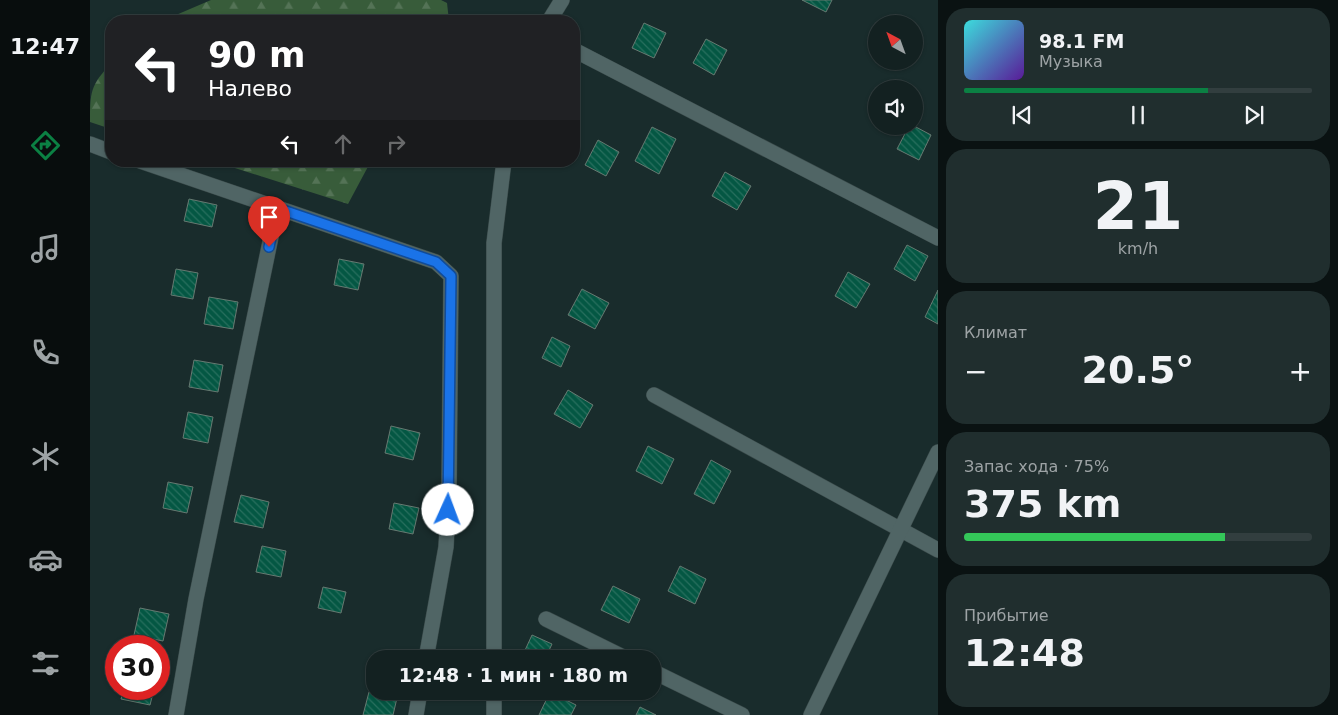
<!DOCTYPE html>
<html lang="ru">
<head>
<meta charset="utf-8">
<style>
	body { margin:0; font-family:"DejaVu Sans",sans-serif; background:#202e2e; color:#f1f3f6; height:100vh; display:flex; flex-direction:column; font-size:19px; white-space:nowrap }
	* { box-sizing:border-box; margin:0 }
	p { font-size:16px; color:#9da3a5 }
	.icon { flex:none; width:28px; height:28px; fill:none; stroke:currentColor; stroke-width:2; stroke-linecap:round; stroke-linejoin:round }
	.map { position:relative; flex:1; overflow:hidden }
	.side { display:flex; flex-direction:column; gap:8px; padding:8px; background:#0a1212; width:400px }
	.side>* { flex:none }
	.banner { position:absolute; left:15px; top:15px; width:475px; height:152px; border-radius:20px; box-shadow:0 1px 4px #0004,0 0 0 1px #323e3f; background:#202124; color:#fff; overflow:hidden }
	.needle { width:32px; rotate:319deg }
	.fabs { position:absolute; left:778px; top:15px; display:grid; gap:10px }
	.fabs a { display:grid; place-items:center; width:55px; height:55px; border-radius:50%; background:#132121; box-shadow:0 1px 4px #0004,0 0 0 1px #323e3f; font-size:25px }
	.speed { position:absolute; left:15px; top:635px; display:flex; gap:10px; font-size:25px; font-weight:700; text-align:center }
	.speed>* { display:grid; place-content:center; width:65px; height:65px; border-radius:50%; background:#132121; box-shadow:0 1px 4px #0004,0 0 0 1px #323e3f; line-height:1 }
	.speed .limit { border:8px solid #d22; background:#fff; color:#111 }
	.pin { position:absolute; display:grid; place-items:center; width:42px; height:42px; color:#fff; margin:-51px -21px; border-radius:50% 50% 50% 0; rotate:-45deg; box-shadow:0 0 5px #0007 }
	.pin .icon { rotate:45deg }
	.me { position:absolute; width:55px; margin:-28px; rotate:2deg; stroke-linejoin:round; filter:drop-shadow(0 0 4px #0008) }
	.turn { display:flex; align-items:center; gap:18px; height:105px; padding:0 20px; font-size:22px }
	.turn .icon { width:65px; height:65px; stroke-width:2.5 }
	.turn b { display:block; font-size:35px; line-height:42px }
	.lanes { display:flex; align-items:center; height:48px; padding:0 20px; background:#0003; justify-content:center; gap:25px; direction:ltr }
	.lanes .off { opacity:.35 }
	.big { font-size:38px; font-weight:600; line-height:1.1 }
	.side .tile { flex:1; display:flex; flex-direction:column; justify-content:center; gap:8px; min-width:0; padding:0 18px; border-radius:20px; background:#202e2e }
	.side .dial { align-items:center; gap:0 }
	.dial b { font-size:65px; line-height:1 }
	.song { display:flex; align-items:center; gap:15px }
	.cover { width:60px; height:60px; border-radius:8px; background:linear-gradient(135deg,hsl(180 70% 55%),hsl(270 70% 35%)) }
	.played { height:5px; border-radius:2px; background:linear-gradient(90deg,#0b8043 70%,#323e3f 70%) }
	.keys { display:flex; justify-content:space-around; direction:ltr }
	.heat { display:flex; justify-content:space-between; align-items:center; font-size:28px; direction:ltr }
	.charge { height:8px; border-radius:4px; background:linear-gradient(90deg,#34c759 75%,#323e3f 0) }
	.trip { position:absolute; left:276px; top:650px; width:295px; height:50px; border-radius:20px; background:#132121; box-shadow:0 1px 4px #0004,0 0 0 1px #323e3f; font-weight:600; line-height:50px; text-align:center }
	main { display:flex; flex:1; min-height:0 }
	.dock { display:flex; flex-direction:column; width:90px; justify-content:space-around; align-items:center; background:#080d0d; color:#9da3a5 }
	.dock .icon { width:35px; height:35px }
	.dock .selected { color:#0b8043 }
	.dock b { font-size:22px; color:#f1f3f6 }
	.map>svg:first-child { display:block }
</style>
</head>
<body>
<main>
<nav class="dock">
<b>12:47</b>
<svg class="icon selected" aria-label="directions" viewBox="0 0 24 24"><path d="M12 3l9 9-9 9-9-9zM9 14v-3h6M13 9l2 2-2 2"/></svg>
<svg class="icon" aria-label="music" viewBox="0 0 24 24"><path d="M9 18V5l10-2v13"/><circle cx="6" cy="18" r="3"/><circle cx="16" cy="16" r="3"/></svg>
<svg class="icon" aria-label="phone" viewBox="0 0 24 24"><path d="M5 4h4l2 5-3 2q2 4 5 5l2-3 5 2v4C11 20 4 13 5 4z"/></svg>
<svg class="icon" aria-label="climate" viewBox="0 0 24 24"><path d="M12 3v18M4 7l16 10M4 17L20 7"/></svg>
<svg class="icon" aria-label="car" viewBox="0 0 24 24"><path d="M5 17H2v-5l4-1 3-4h7l3 4 3 1v5h-3M9 17h6M6 11h13"/><circle cx="7" cy="17" r="2"/><circle cx="17" cy="17" r="2"/></svg>
<svg class="icon" aria-label="filters" viewBox="0 0 24 24"><path d="M4 7h16M4 17h16"/><circle cx="9" cy="7" r="2"/><circle cx="15" cy="17" r="2"/></svg>
</nav>
<div class="map">
<svg width="848" height="715" viewBox="0 0 848 715">
	<defs>
		<pattern id="forest-firs" width="22" height="20" patternUnits="userSpaceOnUse" patternTransform="scale(1.25)"><rect width="22" height="20" fill="#385c3a"/><path d="M5 1l3.5 6h-7zM16 11l3.5 6h-7z" fill="#547356"/></pattern>
		<pattern id="building-back-hatch" width="6" height="6" patternUnits="userSpaceOnUse" patternTransform="scale(1.25)"><rect width="6" height="6" fill="#045743"/><path d="M-1 5l2 2M0 0l6 6M5-1l2 2" fill="none" stroke="#286f5e"/></pattern>
	</defs>
	<rect width="100%" height="100%" fill="#192c2c"/>
	<g fill="url(#forest-firs)">
		<path d="M121 0H351L357 3 359 21H72Z"/>
		<path d="M21 64V129L0 122C0 93 0 85 21 64Z"/>
		<path d="M123 161H281L258 204Z"/>
	</g>
	<g fill="url(#building-back-hatch)" stroke="#667971">
		<path d="M712 0H742L736 12Z"/>
		<path d="M554 23 576 33 564 58 542 48Z"/>
		<path d="M616 39 637 50 624 75 603 63Z"/>
		<path d="M819 126H824L841 135 829 160 807 149Z"/>
		<path d="M562 127 586 139 569 174 545 161Z"/>
		<path d="M508 140 529 152 516 176 495 165Z"/>
		<path d="M635 172 661 186 647 210 622 196Z"/>
		<path d="M99 199 127 205 122 227 94 221Z"/>
		<path d="M817 245 838 256 825 281 804 269Z"/>
		<path d="M249 259 274 264 268 290 244 285Z"/>
		<path d="M86 269 108 273 103 299 81 295Z"/>
		<path d="M758 272 780 284 766 308 745 296Z"/>
		<path d="M492 289 519 303 505 329 478 315Z"/>
		<path d="M848 290V324L835 317Z"/>
		<path d="M119 297 148 302 143 329 114 324Z"/>
		<path d="M462 337 480 346 471 367 452 358Z"/>
		<path d="M104 360 133 365 128 392 99 387Z"/>
		<path d="M478 390 503 405 490 428 464 414Z"/>
		<path d="M98 412 123 417 118 443 93 438Z"/>
		<path d="M301 426 330 433 323 460 295 453Z"/>
		<path d="M558 446 584 459 572 484 546 471Z"/>
		<path d="M621 460 641 471 624 504 604 494Z"/>
		<path d="M78 482 103 487 97 513 73 508Z"/>
		<path d="M151 495 179 502 173 528 144 522Z"/>
		<path d="M304 503 329 508 323 534 299 529Z"/>
		<path d="M172 546 196 551 191 577 166 572Z"/>
		<path d="M590 566 616 579 605 604 578 591Z"/>
		<path d="M523 586 550 599 539 623 511 610Z"/>
		<path d="M233 587 256 592 251 613 228 608Z"/>
		<path d="M50 608 79 614 73 641 44 635Z"/>
		<path d="M442 635 462 644 455 659H431Z"/>
		<path d="M34 689H64L60 705 31 699Z"/>
		<path d="M279 692 307 698 303 715H273Z"/>
		<path d="M460 692 486 705 481 715H449Z"/>
		<path d="M550 707 566 715H546Z"/>
	</g>
	<g fill="none" stroke-linecap="round" stroke-linejoin="round">
		<defs>
			<g id="minor">
				<path d="M459 21 472 0"/>
				<path d="M484 50 848 238"/>
				<path d="M0 144 21 152"/>
				<path d="M50 161 346 262 361 276 359 492 356 547 336 659"/>
				<path d="M564 395 848 550"/>
				<path d="M456 619 537 659"/>
				<path d="M404 659V243L414 161"/>
				<path d="M562 671 652 715"/>
				<path d="M404 691V715"/>
				<path d="M86 715 106 599 187 208"/>
				<path d="M326 715 330 691"/>
				<path d="M721 715 848 452"/>
			</g>
		</defs>
		<use href="#minor" stroke="#394949" stroke-width="16"/>
		<use href="#minor" stroke="#506565" stroke-width="15"/>
	</g>
	<g fill="none" stroke-linecap="round" stroke-linejoin="round">
		<defs>
			<path id="route" d="M179 247 187 208 346 262 361 276 358 510"/>
		</defs>
		<use href="#route" stroke="#114b97" stroke-width="12"/>
		<use href="#route" stroke="#1a73e8" stroke-width="9"/>
	</g>
</svg>
<div class="fabs">
<a><svg class="needle" viewBox="-14 -14 28 28"><path d="M0-13l5 13h-10z" fill="#e53935"/><path d="M0 13l5-13h-10z" fill="#9da3a5"/></svg></a>
<a><svg class="icon" aria-label="sound" viewBox="0 0 24 24"><path d="M4 9h4l5-4v14l-5-4H4zM17 9q2 3 0 6"/></svg></a>
</div>
<div class="speed"><div class="limit">30</div></div>
<div class="pin" style="left:179px;top:247px;background:#d93025"><svg class="icon" aria-label="arrive" viewBox="0 0 24 24"><path d="M6 21V4h12l-3 4 3 4H6"/></svg></div>
<svg class="me" style="left:358px;top:510px" viewBox="-20 -20 40 40"><circle r="19" fill="#fff"/><path d="M0-13L10 11 0 6-10 11z" fill="#1a73e8"/></svg>
<div class="trip">12:48 · 1 мин · 180 m</div>
<div class="banner">
<div class="turn"><svg class="icon" aria-label="left" viewBox="0 0 24 24"><path d="M17 20v-9H6M10 6l-5 5 5 5"/></svg><div><b>90 m</b>Налево</div></div>
<div class="lanes"><svg class="icon" aria-label="left" viewBox="0 0 24 24"><path d="M17 20v-9H6M10 6l-5 5 5 5"/></svg><svg class="icon off" aria-label="ahead" viewBox="0 0 24 24"><path d="M12 20V5M6 11l6-6 6 6"/></svg><svg class="icon off" aria-label="right" viewBox="0 0 24 24"><path d="M7 20v-9h11M14 6l5 5-5 5"/></svg></div>
</div>
</div>
<section class="side">
<div class="tile">
<div class="song"><i class="cover"></i><div><b>98.1 FM</b><p>Музыка</p></div></div>
<div class="played"></div>
<div class="keys"><svg class="icon" aria-label="previous" viewBox="0 0 24 24"><path d="M18 5L8 12l10 7zM5 5v14"/></svg><svg class="icon" aria-label="pause" viewBox="0 0 24 24"><path d="M8 5v14M16 5v14"/></svg><svg class="icon" aria-label="next" viewBox="0 0 24 24"><path d="M6 5l10 7-10 7zM19 5v14"/></svg></div>
</div>
<div class="tile dial"><b>21</b><p>km/h</p></div>
<div class="tile"><p>Климат</p>
<div class="heat"><a>−</a><b class="big">20.5°</b><a>+</a></div>
</div>
<div class="tile"><p>Запас хода · 75%</p><b class="big">375 km</b><div class="charge"></div></div>
<div class="tile"><p>Прибытие</p><b class="big">12:48</b></div>
</section>
</main>
</body>
</html>
